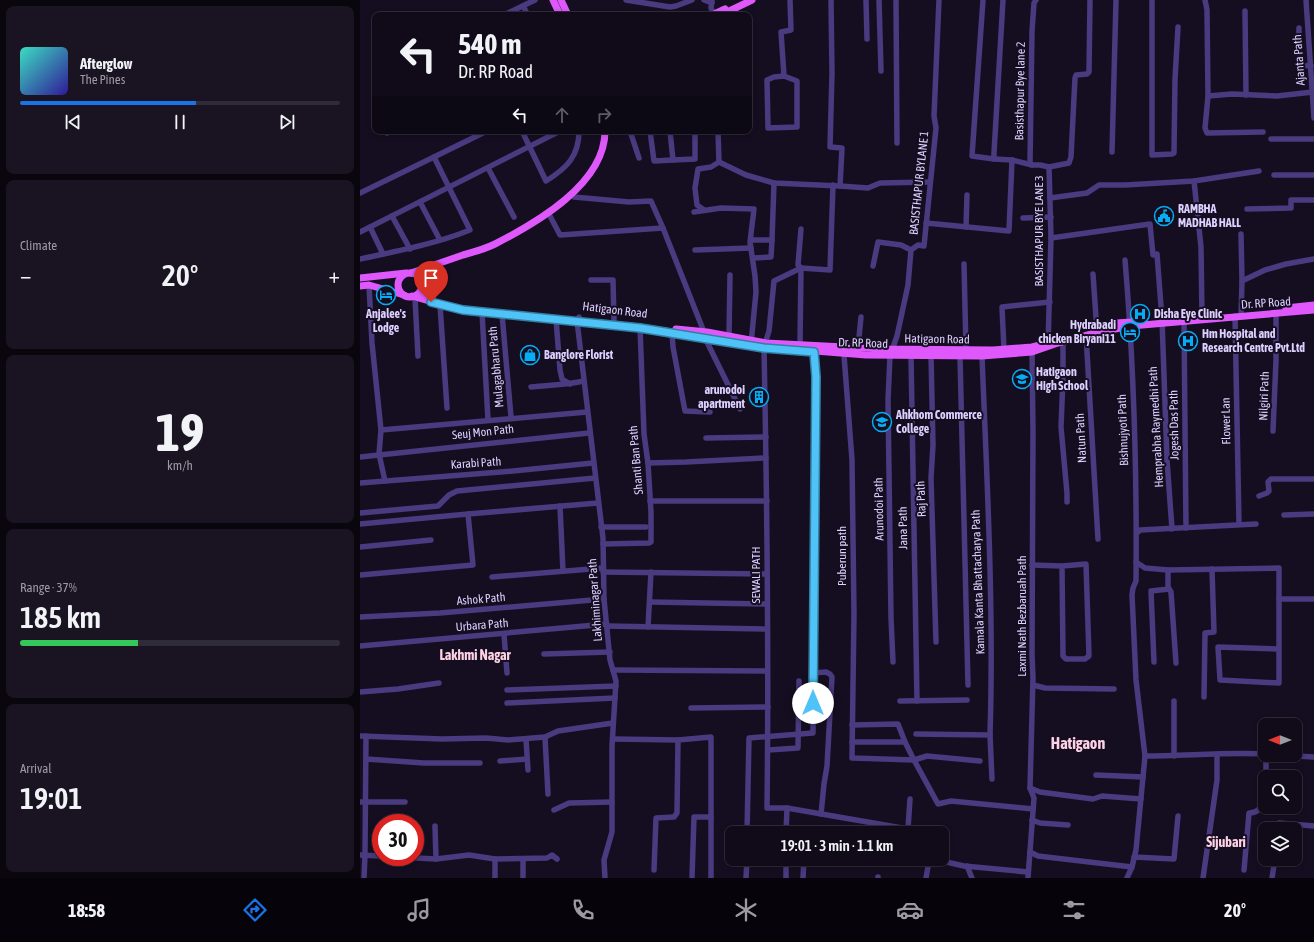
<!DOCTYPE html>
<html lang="en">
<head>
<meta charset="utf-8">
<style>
	body { margin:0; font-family:"Asap Condensed",sans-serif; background:#191322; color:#f1f3f6; height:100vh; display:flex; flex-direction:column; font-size:15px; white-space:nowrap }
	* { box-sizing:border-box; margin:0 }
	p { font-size:13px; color:#9c9aa2 }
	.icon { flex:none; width:22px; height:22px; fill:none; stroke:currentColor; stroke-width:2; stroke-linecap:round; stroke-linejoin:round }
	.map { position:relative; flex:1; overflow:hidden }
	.drawer { display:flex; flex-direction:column; gap:6px; padding:6px; background:#09060e; width:360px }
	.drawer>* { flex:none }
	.guide { position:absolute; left:12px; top:12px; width:380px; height:122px; border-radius:8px; box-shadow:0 2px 6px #0003,0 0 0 1px #302b38; background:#100a19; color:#f1f3f6; overflow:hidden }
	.needle { width:26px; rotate:270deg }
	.fabs { position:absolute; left:898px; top:718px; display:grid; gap:8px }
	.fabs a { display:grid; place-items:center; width:44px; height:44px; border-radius:8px; background:#100a19; box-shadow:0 2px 6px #0003,0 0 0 1px #302b38; font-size:20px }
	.speed { position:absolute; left:12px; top:814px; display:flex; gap:8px; font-size:20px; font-weight:700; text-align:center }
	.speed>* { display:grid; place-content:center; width:52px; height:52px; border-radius:50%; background:#100a19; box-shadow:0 2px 6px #0003,0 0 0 1px #302b38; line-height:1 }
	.speed .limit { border:6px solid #d22; background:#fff; color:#111 }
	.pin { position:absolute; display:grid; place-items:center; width:34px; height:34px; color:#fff; margin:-41px -17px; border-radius:50% 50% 50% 0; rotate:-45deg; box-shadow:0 0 4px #0007 }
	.pin .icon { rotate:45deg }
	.me { position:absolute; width:44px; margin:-22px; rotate:0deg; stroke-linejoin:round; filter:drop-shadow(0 0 3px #0008) }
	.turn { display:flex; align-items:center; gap:14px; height:84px; padding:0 20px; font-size:18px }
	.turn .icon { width:52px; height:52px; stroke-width:2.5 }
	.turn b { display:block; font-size:28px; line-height:34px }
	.lanes { display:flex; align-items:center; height:38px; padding:0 20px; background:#0003; justify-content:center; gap:20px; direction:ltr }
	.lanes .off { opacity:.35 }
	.big { font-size:30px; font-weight:600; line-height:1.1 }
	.drawer .card { flex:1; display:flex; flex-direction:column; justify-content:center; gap:6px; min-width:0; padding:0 14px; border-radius:8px; background:#191322 }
	.drawer .dial { align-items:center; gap:0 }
	.dial b { font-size:52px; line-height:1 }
	.song { display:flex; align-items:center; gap:12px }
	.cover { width:48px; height:48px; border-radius:6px; background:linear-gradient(135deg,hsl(170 70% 55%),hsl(250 70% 35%)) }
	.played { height:4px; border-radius:2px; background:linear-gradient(90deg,#1a73e8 55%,#302b38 55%) }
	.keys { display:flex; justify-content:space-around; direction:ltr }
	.heat { display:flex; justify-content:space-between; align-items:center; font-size:22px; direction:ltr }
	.charge { height:6px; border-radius:3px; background:linear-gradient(90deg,#34c759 37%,#302b38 0) }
	.trip { position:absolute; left:365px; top:826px; width:224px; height:40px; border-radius:8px; background:#100a19; box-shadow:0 2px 6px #0003,0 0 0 1px #302b38; font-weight:600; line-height:40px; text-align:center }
	.dock { display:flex; height:64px; justify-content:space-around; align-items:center; background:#06040a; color:#9c9aa2 }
	.dock .icon { width:28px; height:28px }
	.dock .on { color:#1a73e8 }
	.dock b { font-size:18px; color:#f1f3f6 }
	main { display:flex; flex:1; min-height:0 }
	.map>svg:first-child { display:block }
</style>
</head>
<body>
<main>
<section class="drawer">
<div class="card">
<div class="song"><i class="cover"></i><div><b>Afterglow</b><p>The Pines</p></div></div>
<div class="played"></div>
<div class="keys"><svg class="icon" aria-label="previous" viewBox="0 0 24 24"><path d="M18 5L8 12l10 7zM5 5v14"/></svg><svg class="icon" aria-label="pause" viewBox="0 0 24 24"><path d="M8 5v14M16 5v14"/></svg><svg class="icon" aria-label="next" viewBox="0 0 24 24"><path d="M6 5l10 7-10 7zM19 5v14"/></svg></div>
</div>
<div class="card"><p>Climate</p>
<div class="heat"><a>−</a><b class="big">20°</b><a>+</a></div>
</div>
<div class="card dial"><b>19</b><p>km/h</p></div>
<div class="card"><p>Range · 37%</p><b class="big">185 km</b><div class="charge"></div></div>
<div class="card"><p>Arrival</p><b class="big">19:01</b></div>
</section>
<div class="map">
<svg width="954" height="878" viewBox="0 0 954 878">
	<rect width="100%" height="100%" fill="#150e21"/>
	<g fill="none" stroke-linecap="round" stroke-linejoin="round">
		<g stroke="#4a3a7f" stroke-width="5.5">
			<path d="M266 0 310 7 316 6 332 0"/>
			<path d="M344 0 352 3"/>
			<path d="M352 0 351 8 354 14"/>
			<path d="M471 0 472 73 470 147 482 148 480 186"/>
			<path d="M506 0 507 39"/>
			<path d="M519 0 521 71"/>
			<path d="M536 0 537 143"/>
			<path d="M623 0 612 156 634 159V153L643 0"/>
			<path d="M676 0 674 3 672 31 670 163 672 165H680L689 167"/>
			<path d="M792 0V155L812 154 814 153 815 79 818 27"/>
			<path d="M845 0 847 10 848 96 872 94 917 96 953 92"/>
			<path d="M946 0 954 118"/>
			<path d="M163 6 168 15"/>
			<path d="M885 11 886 95"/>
			<path d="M144 15 175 0"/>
			<path d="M939 28V65L951 66"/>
			<path d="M424 76 437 81V127L408 128 407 80 414 77Z"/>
			<path d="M424 76 421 32 431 30 430 0"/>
			<path d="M848 96 845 128 847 133 903 132"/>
			<path d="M162 131 186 181C207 168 219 156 219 131"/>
			<path d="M270 131 279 158"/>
			<path d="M290 131 294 161 313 160"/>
			<path d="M310 131 313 160 335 159V131"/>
			<path d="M358 131 359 162"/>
			<path d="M27 133 31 131"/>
			<path d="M911 139H954"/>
			<path d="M752 152 756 0"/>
			<path d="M634 159 652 160"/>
			<path d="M359 162 386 175 414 183 480 186 508 188 520 183 570 182"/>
			<path d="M128 168 154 217"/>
			<path d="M914 175H954"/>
			<path d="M834 181 841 247 842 316"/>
			<path d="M0 193 74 157"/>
			<path d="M211 194 214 197 269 202 291 201 303 228 344 332"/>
			<path d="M690 198 727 193 739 185H765L834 181 899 171"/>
			<path d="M60 202 80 240"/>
			<path d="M887 209 931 208V200H954"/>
			<path d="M344 210 337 205 335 188 338 169 351 167 359 162"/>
			<path d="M334 212 361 208 394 209 390 242 395 276 396 292 391 344"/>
			<path d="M32 216 50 249"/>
			<path d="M190 216 200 235 303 228"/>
			<path d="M663 218 691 217"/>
			<path d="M566 223 649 231 652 160 672 165"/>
			<path d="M10 227 23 254"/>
			<path d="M606 227 607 195"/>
			<path d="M0 232 200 131"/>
			<path d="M881 234 882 281"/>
			<path d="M691 238 790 224 793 255 797 254 802 319 807 460 812 529"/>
			<path d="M391 240H412L414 183"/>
			<path d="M335 250 391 248"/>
			<path d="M393 258 411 257 412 240"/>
			<path d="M0 259C38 251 75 244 110 230L74 157 127 131"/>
			<path d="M765 260C774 367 777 474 776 581L773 588 772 595 776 680 785 756 776 850 772 867 767 878"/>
			<path d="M604 264 606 350"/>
			<path d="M513 266 518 242 541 245 551 250"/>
			<path d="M733 274 737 332"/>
			<path d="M231 280H253L254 321"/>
			<path d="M9 285 12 343 21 430 19 454 25 481"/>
			<path d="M55 298 58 356"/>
			<path d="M80 305 87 408"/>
			<path d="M122 312 128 420"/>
			<path d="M142 314 151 417"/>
			<path d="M875 316 879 524"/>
			<path d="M881 316 882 281 905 270 926 264 954 259"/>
			<path d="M219 317 217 321 243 538 244 599 250 660 256 681 252 746V832L244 860 245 878"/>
			<path d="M196 319 200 370 202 379 210 384"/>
			<path d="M824 322 826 528"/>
			<path d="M312 333 313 347 325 411 350 412"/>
			<path d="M726 335 738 539"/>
			<path d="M369 336 370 275"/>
			<path d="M345 338 380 409"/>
			<path d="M703 342V378L701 427 707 493V502"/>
			<path d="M440 344 441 268 470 270 473 185"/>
			<path d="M688 346 691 238 689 167 709 163 711 157 715 78 716 75 727 74 729 72 730 0"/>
			<path d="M498 348 501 317"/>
			<path d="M644 350 642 307 690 302"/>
			<path d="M484 355 492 460 494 614 492 758 554 760 578 804 591 801 673 809"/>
			<path d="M551 355 557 701"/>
			<path d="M571 355 573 445 571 478 576 642"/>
			<path d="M600 356 608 685"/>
			<path d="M171 387C189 385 206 385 224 381"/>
			<path d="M21 430 227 412"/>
			<path d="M913 431 916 360V314"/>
			<path d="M346 438 406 437"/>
			<path d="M0 457 229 433"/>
			<path d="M288 463 326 462 406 458"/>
			<path d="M0 483 153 471 233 463"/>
			<path d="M899 496 907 493 909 491 908 482 911 479H954"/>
			<path d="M290 501H407"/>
			<path d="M200 506 203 571"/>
			<path d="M0 513 78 506 89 495 97 491 235 478"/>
			<path d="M924 515 954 514"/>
			<path d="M0 524 108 514"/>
			<path d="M241 527H286"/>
			<path d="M777 533 780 530 896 524"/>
			<path d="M243 544 289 543 291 542V512L288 463 284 434 280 327"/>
			<path d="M0 547 71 540"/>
			<path d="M776 562 785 568 808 570 919 568V683L860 680 858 647 919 649"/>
			<path d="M672 565 702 566 726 564 729 656 725 659H706L703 656 702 566"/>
			<path d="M808 570V587L811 592 816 663"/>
			<path d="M243 572 407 574"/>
			<path d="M0 575 113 565 108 514 238 503"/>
			<path d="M132 577 243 568"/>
			<path d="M919 599H954"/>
			<path d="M290 602 407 604"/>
			<path d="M0 617 80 613 244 599"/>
			<path d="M247 626 407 629"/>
			<path d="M288 627 291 572"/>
			<path d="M144 634 147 673"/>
			<path d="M0 646 247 624"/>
			<path d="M184 654 250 652"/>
			<path d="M533 662 531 618 528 400 530 356 537 336 548 285 551 250 558 245 564 246 576 128 574 116 579 0"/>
			<path d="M794 662 791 591 809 589"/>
			<path d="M253 670 407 671"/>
			<path d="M453 673 466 672 470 674 472 677 467 766 464 784 461 814"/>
			<path d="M673 685 685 688 754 689"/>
			<path d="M147 690 256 686"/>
			<path d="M0 692 38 689 79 683"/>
			<path d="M844 697 845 633 854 632 852 569"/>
			<path d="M540 701 607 700"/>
			<path d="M147 703 255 698"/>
			<path d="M331 708 408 707"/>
			<path d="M492 725 538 724 545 742"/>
			<path d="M556 734 630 735C634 610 627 481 622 356"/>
			<path d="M630 735 632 779"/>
			<path d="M0 736 82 739 126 738 148 740 185 737 198 731 253 723"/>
			<path d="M185 737 188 794"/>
			<path d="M166 739 168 770"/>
			<path d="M253 739 318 740"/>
			<path d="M492 742H545L554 760 567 756 620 761"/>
			<path d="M408 750 438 748 439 681"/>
			<path d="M917 755 954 757"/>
			<path d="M785 756C825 756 865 752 905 754"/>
			<path d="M814 756V701"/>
			<path d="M6 759 64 763H120"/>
			<path d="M140 761 167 759"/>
			<path d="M736 775 783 777"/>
			<path d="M906 777V755"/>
			<path d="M670 788 680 792 733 799 742 796 781 799"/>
			<path d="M0 802H45"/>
			<path d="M427 808 565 832"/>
			<path d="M194 810 209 803 252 802"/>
			<path d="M351 817V878"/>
			<path d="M672 820 680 823 708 825"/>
			<path d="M75 826 76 859"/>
			<path d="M548 829 550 799"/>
			<path d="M918 829 919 823 954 826"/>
			<path d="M387 833 389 738 453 733 456 377 453 352"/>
			<path d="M426 833 427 808H407C409 655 407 501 404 347L409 331 414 281 441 268 438 265 441 229"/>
			<path d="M670 852 678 856 772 867"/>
			<path d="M0 855 21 856"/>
			<path d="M37 857 76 859 109 855 135 859 187 858 192 855 197 859"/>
			<path d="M774 857 814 859 818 816"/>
			<path d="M426 859V878"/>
			<path d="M558 859 569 861"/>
			<path d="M607 866 612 878"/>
			<path d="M294 870 296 818 314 817 317 813 318 740 351 737V817H334L332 878"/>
			<path d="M884 870 889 813C902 813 904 801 905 790"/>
			<path d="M4 878 5 855 6 736"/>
			<path d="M135 878V859"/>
			<path d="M163 878V859"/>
			<path d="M386 878 387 859"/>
			<path d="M443 878 444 859"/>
			<path d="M518 878V877"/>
			<path d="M566 878 569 861 573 859 604 866 668 872"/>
			<path d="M668 878 674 798 670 788 673 678 672 655 673 432 672 349"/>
			<path d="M843 878 857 780V755"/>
			<path d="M912 878 915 859"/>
		</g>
		<g stroke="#de58fc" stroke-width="7">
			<path d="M193 0 200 15"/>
			<path d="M201 0 208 15"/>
			<path d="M352 15 365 9"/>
			<path d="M361 15 392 0"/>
			<path d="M51 273C68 267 86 261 103 255 114 252 125 249 135 244 176 223 245 184 245 131"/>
			<circle cx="50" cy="285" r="12"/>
			<path d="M0 278 46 273"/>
			<path d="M60 279 73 269 79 267"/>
			<path d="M0 286 9 285 44 295"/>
			<path d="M62 286 64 295 72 298"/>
			<path d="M52 296 103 311 280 327 404 347 506 355 622 356 672 352 695 344 734 333 771 326 954 310"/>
			<path d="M926 308 954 305"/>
			<path d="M740 328 756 323 771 322"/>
			<path d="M316 329 347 332 406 343 523 349 633 350 672 347 680 345"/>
		</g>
	</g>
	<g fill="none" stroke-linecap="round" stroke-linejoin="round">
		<defs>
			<path id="route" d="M71 302 103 310 280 328 404 348 454 352 456 377 453 703"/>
		</defs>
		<use href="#route" stroke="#337fa1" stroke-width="10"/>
		<use href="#route" stroke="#4fc3f7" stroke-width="7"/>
	</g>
	<defs>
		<symbol id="civic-ring" viewBox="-11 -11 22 22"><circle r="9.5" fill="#150e21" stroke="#05aef4" stroke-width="1.5"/><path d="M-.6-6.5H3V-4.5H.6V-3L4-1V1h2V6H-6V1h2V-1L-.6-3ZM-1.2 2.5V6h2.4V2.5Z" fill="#05aef4"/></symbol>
		<symbol id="hotel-ring" viewBox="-11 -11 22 22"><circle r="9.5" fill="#150e21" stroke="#05aef4" stroke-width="1.5"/><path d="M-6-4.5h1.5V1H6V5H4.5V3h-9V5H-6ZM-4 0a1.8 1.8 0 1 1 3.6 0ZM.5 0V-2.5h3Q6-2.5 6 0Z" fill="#05aef4"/></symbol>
		<symbol id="hospital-ring" viewBox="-11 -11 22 22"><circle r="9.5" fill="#150e21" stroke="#05aef4" stroke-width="1.5"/><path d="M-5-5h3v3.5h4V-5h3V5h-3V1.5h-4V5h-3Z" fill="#05aef4"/></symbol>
		<symbol id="shop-ring" viewBox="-11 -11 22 22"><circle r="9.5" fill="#150e21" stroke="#05aef4" stroke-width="1.5"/><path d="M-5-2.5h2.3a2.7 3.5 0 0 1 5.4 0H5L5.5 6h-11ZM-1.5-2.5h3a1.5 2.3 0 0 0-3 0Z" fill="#05aef4"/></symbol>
		<symbol id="school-ring" viewBox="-11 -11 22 22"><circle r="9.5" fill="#150e21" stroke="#05aef4" stroke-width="1.5"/><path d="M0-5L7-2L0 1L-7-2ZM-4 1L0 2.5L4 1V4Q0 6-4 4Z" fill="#05aef4"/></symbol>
		<symbol id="building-ring" viewBox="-11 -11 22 22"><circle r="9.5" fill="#150e21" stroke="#05aef4" stroke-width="1.5"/><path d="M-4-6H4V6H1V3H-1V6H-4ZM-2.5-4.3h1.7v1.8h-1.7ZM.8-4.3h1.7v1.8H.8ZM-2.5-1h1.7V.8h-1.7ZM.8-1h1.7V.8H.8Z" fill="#05aef4"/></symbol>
		<symbol id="university-ring" viewBox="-11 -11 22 22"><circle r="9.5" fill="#150e21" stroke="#05aef4" stroke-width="1.5"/><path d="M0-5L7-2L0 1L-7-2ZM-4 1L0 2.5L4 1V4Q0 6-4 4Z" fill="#05aef4"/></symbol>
	</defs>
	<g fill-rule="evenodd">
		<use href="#civic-ring" x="793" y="205" width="22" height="22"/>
		<use href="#hotel-ring" x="15" y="284" width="22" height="22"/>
		<use href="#hospital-ring" x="769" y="303" width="22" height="22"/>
		<use href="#hotel-ring" x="759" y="321" width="22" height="22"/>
		<use href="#hospital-ring" x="817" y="330" width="22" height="22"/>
		<use href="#shop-ring" x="159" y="344" width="22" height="22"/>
		<use href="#school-ring" x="651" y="368" width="22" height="22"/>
		<use href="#building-ring" x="388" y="386" width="22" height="22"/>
		<use href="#university-ring" x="511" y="411" width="22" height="22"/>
	</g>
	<g text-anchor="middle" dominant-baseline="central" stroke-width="4" stroke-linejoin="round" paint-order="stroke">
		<g font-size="12" fill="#ddcffe" stroke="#150e21">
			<text transform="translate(939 60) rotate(-94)">Ajanta Path</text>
			<text transform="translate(660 91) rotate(-89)">Basisthapur Bye lane 2</text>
			<text transform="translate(559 183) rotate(-84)">BASISTHAPUR BYLANE 1</text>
			<text transform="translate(679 231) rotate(-90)">BASISTHAPUR BYE LANE 3</text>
			<text transform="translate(906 303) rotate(-4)">Dr. RP Road</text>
			<text transform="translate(255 310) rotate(7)">Hatigaon Road</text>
			<text transform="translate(577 339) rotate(1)">Hatigaon Road</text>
			<text transform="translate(503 343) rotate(2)">Dr. RP Road</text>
			<text transform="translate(136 367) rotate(-95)">Mulagabharu Path</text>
			<text transform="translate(904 396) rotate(-88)">Nilgiri Path</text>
			<text transform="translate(866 421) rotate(-91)">Flower Lan</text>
			<text transform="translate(814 425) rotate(-91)">Jogesh Das Path</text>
			<text transform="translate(796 427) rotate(-93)">Hemprabha Raymedhi Path</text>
			<text transform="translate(763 430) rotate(-92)">Bishnujyoti Path</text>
			<text transform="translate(123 432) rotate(-6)">Seuj Mon Path</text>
			<text transform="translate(721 438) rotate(-93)">Natun Path</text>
			<text transform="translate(276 460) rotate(-95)">Shanti Ban Path</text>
			<text transform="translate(116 463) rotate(-4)">Karabi Path</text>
			<text transform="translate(561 499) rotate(-92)">Raj Path</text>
			<text transform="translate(519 509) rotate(-91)">Arunodoi Path</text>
			<text transform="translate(543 528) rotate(-91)">Jana Path</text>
			<text transform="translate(482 556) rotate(-90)">Puberun path</text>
			<text transform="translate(396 575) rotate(-90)">SEWALI PATH</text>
			<text transform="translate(618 582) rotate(-92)">Kamala Kanta Bhattacharya Path</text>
			<text transform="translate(121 599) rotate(-5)">Ashok Path</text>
			<text transform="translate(235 600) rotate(-94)">Lakhiminagar Path</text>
			<text transform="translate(662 616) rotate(-90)">Laxmi Nath Bezbaruah Path</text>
			<text transform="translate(122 625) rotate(-5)">Urbara Path</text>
		</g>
		<g font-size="12" font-weight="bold" fill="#ddcffe" stroke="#150e21" text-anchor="start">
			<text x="818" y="209">RAMBHA<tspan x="818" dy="14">MADHAB HALL</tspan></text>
			<text x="26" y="314" text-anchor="middle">Anjalee's<tspan x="26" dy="14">Lodge</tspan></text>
			<text x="794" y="314">Disha Eye Clinic</text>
			<text x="756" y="325" text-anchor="end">Hydrabadi<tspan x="756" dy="14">chicken Biryani11</tspan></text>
			<text x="842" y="334">Hm Hospital and<tspan x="842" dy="14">Research Centre Pvt.Ltd</tspan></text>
			<text x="184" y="355">Banglore Florist</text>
			<text x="676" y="372">Hatigaon<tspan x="676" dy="14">High School</tspan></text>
			<text x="385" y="390" text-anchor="end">arunodoi<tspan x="385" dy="14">apartment</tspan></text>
			<text x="536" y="415">Ahkhom Commerce<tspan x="536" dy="14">College</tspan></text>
		</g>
		<g font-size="14" font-weight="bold" fill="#fed1e5" stroke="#150e21">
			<text x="115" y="655">Lakhmi Nagar</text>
			<text x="866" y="842">Sijubari</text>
		</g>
		<g font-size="16" font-weight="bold" fill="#fed1e5" stroke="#150e21">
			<text x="718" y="743">Hatigaon</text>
		</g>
	</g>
</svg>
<div class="fabs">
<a><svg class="needle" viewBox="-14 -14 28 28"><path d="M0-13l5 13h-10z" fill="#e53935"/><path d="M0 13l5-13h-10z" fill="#9c9aa2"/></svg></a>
<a><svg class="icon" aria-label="search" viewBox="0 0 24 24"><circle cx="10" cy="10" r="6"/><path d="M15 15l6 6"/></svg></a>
<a><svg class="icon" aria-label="layers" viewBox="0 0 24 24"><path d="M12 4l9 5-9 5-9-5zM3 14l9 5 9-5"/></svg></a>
</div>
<div class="speed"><div class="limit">30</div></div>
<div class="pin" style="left:71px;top:302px;background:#d93025"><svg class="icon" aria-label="arrive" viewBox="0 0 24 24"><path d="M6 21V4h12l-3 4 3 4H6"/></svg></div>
<svg class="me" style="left:453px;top:703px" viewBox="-20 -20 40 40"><circle r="19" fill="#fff"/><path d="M0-13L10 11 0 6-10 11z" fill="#4fc3f7"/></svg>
<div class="trip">19:01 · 3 min · 1.1 km</div>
<div class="guide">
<div class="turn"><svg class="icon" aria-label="left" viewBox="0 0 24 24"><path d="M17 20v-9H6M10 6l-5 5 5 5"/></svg><div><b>540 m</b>Dr. RP Road</div></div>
<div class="lanes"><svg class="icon" aria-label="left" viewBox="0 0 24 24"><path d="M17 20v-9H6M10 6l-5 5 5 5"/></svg><svg class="icon off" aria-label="ahead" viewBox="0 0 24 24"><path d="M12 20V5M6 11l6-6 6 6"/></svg><svg class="icon off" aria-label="right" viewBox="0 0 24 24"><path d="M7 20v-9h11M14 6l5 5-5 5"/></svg></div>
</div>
</div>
</main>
<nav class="dock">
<b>18:58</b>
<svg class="icon on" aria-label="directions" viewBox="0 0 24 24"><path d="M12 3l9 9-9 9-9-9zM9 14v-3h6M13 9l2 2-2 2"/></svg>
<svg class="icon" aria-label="music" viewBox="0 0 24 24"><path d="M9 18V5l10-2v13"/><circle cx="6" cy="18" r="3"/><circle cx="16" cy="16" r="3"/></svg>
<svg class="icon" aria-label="phone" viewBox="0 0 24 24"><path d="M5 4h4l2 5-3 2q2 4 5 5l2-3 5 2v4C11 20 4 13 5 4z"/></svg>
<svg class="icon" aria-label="climate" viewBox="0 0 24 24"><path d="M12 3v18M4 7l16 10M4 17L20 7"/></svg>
<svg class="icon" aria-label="car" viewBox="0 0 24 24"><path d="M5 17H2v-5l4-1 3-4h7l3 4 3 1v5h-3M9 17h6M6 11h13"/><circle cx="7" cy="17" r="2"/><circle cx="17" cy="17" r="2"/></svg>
<svg class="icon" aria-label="filters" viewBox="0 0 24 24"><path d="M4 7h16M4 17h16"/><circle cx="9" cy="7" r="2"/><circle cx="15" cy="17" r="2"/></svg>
<b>20°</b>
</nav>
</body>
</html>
